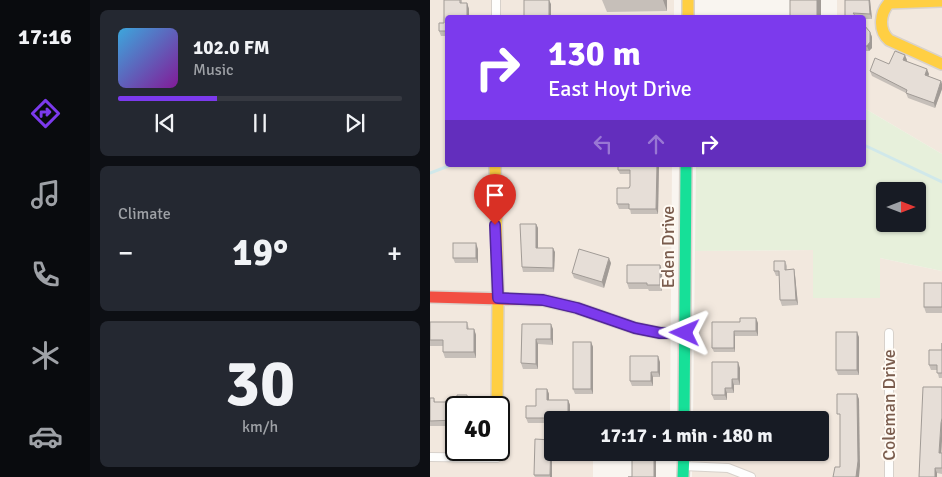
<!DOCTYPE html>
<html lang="en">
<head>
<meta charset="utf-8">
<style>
	body { margin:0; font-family:Signika,sans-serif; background:#242831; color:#f1f3f6; height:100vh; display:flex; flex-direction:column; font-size:19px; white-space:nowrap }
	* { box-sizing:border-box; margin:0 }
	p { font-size:16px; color:#9ea1a6 }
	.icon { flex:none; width:28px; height:28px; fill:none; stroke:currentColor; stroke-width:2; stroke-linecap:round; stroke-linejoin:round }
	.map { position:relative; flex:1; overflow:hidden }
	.panel { display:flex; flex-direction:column; gap:10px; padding:10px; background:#0d0f14; width:340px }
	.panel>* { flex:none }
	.hud { position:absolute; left:15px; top:15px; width:421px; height:152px; border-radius:5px; box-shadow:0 1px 4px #0004; background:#7c3aed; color:#fff; overflow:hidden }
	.needle { width:32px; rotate:90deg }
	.tools { position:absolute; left:446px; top:182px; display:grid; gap:10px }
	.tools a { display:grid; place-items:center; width:50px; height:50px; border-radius:5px; background:#171b24; box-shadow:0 1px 4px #0004; font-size:25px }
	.speed { position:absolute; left:15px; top:396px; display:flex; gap:10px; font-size:25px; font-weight:700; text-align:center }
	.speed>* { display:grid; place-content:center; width:65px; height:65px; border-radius:50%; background:#171b24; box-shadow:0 1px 4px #0004; line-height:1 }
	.speed .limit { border:2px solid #111; border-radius:8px; background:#fff; color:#111 }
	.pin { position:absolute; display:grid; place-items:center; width:42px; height:42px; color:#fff; margin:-51px -21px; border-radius:50% 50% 50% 0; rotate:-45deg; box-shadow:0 0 5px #0007 }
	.pin .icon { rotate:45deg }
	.me { position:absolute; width:55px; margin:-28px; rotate:271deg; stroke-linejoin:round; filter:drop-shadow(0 0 4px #0008) }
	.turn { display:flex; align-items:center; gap:18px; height:105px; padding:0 20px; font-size:22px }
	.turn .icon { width:65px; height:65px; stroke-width:2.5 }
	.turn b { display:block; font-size:35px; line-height:42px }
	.lanes { display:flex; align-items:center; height:48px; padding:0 20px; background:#0003; justify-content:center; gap:25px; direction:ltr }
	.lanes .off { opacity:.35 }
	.big { font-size:38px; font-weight:700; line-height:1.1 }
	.panel .card { flex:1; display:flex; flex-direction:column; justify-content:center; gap:8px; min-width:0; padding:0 18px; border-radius:8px; background:#242831 }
	.panel .dial { align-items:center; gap:0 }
	.dial b { font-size:65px; line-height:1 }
	.song { display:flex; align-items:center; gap:15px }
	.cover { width:60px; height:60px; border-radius:8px; background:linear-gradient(135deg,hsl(200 70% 55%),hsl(290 70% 35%)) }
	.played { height:5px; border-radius:2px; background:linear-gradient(90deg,#7c3aed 35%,#363941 35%) }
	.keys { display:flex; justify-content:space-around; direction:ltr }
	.heat { display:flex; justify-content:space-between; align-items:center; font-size:28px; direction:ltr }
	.trip { position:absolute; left:114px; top:411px; width:285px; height:50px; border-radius:5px; background:#171b24; box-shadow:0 1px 4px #0004; font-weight:700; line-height:50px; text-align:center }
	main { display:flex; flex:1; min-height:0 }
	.tabs { display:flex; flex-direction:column; width:90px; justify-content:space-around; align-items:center; background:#090b0e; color:#9ea1a6 }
	.tabs .icon { width:35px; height:35px }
	.tabs .active { color:#7c3aed }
	.tabs b { font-size:22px; color:#f1f3f6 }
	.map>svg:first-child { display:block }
</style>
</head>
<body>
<main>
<nav class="tabs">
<b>17:16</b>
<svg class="icon active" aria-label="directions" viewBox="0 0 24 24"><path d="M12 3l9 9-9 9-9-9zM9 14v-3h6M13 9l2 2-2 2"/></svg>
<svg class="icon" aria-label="music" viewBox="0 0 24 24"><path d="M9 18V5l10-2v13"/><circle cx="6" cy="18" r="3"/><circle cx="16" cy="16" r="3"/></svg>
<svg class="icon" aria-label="phone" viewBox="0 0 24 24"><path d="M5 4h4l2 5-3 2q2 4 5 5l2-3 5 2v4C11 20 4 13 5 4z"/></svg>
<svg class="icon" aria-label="climate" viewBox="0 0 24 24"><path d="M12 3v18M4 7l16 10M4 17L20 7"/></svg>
<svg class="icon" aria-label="car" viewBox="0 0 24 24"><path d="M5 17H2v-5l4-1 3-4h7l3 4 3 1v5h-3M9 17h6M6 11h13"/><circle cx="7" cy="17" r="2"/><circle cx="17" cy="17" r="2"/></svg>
</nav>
<section class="panel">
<div class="card">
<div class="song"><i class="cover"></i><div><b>102.0 FM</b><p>Music</p></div></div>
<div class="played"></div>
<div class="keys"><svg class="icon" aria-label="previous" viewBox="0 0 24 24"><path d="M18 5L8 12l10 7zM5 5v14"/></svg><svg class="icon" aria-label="pause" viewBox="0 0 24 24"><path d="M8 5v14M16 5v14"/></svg><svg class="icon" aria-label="next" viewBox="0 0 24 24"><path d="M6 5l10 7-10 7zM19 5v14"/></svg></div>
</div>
<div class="card"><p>Climate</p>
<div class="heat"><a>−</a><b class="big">19°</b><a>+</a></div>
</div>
<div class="card dial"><b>30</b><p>km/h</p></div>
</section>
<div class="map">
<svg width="512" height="477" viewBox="0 0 512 477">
	<rect width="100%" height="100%" fill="#f9f5f0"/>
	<g fill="#f2e8de" fill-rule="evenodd">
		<path d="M0 0H244V17L18 18V165H242L240 420H122V452L163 453V477H0ZM26 408H69V450H26Z"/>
		<path d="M407 0H512V154L434 108V18H407Z"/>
		<path d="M383 250V298L450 258 512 271V477H262V453L390 452V420H263L265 251Z"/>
	</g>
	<path fill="#e7f0db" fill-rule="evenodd" d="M434 108 512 154V271L450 258V298H383V250L265 251 266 165H434ZM455 191H488V224H455Z"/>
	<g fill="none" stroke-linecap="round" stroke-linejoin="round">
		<g stroke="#d0e8ea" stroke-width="3">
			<path d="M434 145 512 182"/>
			<path d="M0 173 21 165"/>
		</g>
		<defs>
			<g id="street">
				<path d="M66 18V0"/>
				<path d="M459 333V477"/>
				<path d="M0 457 67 458V450"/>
				<path d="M253 466 298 468 321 477"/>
			</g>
			<g id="fast">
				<path d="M254 420 256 165"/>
				<path d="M253 477 254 452"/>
			</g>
			<g id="slow">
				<path d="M258 0V18"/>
				<path d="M512 1 459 3C450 13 448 30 459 40L512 64"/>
				<path d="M65 165 68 298 67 408"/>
			</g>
			<path id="jam" d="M0 297 113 300 147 308 205 328 230 333H255"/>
		</defs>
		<use href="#street" stroke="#d7d1cb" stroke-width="10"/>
		<use href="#fast" stroke="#d9d2cb" stroke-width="14"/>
		<use href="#slow" stroke="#d9d2cb" stroke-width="14"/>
		<use href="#jam" stroke="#d9d2cb" stroke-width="14"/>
		<use href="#street" stroke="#fefefd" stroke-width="8"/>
		<use href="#fast" stroke="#16e098" stroke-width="11"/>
		<use href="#slow" stroke="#ffcf43" stroke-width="11"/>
		<use href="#jam" stroke="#f24e42" stroke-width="11"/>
	</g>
	<g fill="#c6bfb9">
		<path d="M14 0H32V3H37L39 9V18H18V36H11L9 31V23H14Z"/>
		<path d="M172 0H237V11L177 12Z"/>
		<path d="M440 0 442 19H434V18H415Z"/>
		<path d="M121 4V18H94Z"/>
		<path d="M434 25 440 32 442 37V48L439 51H434Z"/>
		<path d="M477 60V61L499 74 498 76 511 81 512 84V89L505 108 478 98 476 93 442 76 440 71 459 64Z"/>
		<path d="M188 165H229L228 214H201L200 209H189L187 204 200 186V174H190L188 170Z"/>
		<path d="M106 224 108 228V248L125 252 124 272H93L92 267Z"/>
		<path d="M48 249V263H25L23 258Z"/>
		<path d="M355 261 357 266V270L364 269 365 275 368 305 352 306 350 300 349 276H346L344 271Z"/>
		<path d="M181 263 174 288 144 278 142 273Z"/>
		<path d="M232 270V291H219L218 289H199L197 283Z"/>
		<path d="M512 283V313H496L494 307Z"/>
		<path d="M0 322H37L39 329H44L46 335V358H15L13 352V346H0Z"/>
		<path d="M282 322 328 323V336H305V352H284L282 348Z"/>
		<path d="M92 324 123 329V345L108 344V369H93L91 363Z"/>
		<path d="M429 337V375H408L406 370Z"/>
		<path d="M161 342 163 347V394H145L143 389Z"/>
		<path d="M512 343V378H509L507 370H501L499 365 512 350Z"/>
		<path d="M230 362V377H223V386H202L200 381Z"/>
		<path d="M310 368V385H304V393H297V400H284L282 395Z"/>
		<path d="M117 389 119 394V400H138L140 405V418H118V423H98L96 418 106 406Z"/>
		<path d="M0 398H4L5 402H27L39 400 26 408V426H0Z"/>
		<path d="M121 440 122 445V477H105L104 475Z"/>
		<path d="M344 452H371L344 453Z"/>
		<path d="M511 453H512V474L507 473V477H489Z"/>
	</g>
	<g fill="#a19b96">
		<path d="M119 0 121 4V18H119Z"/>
		<path d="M233 0H237V11Z"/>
		<rect x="387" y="0" width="4" height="18"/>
		<path d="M439 0H440L442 19 440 14Z"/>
		<path d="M37 3 39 9V18H37Z"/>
		<path d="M440 32 442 37V48L439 51 437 46Z"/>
		<path d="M475 55 477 60 475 65 473 60Z"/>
		<path d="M497 69 499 74 497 81 495 75Z"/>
		<path d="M511 81 512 84V89L505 108 504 103Z"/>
		<path d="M227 165H229L228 214 226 209Z"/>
		<path d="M106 224 108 228V252L106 248Z"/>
		<path d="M46 243 48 249V263L46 258Z"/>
		<path d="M123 248 125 252 124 272 123 268Z"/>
		<path d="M179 258 181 263 174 288 172 282Z"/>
		<path d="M230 265 232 270V291L230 285Z"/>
		<path d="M364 269 365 275 368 305 366 300Z"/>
		<path d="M326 318 328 323V336L326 331Z"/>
		<path d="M121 324 123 329V345L121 339Z"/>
		<path d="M44 329 46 335V358L44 352Z"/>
		<path d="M304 331 305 336V352L304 348Z"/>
		<path d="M427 332 429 337V375L427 370Z"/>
		<path d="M106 339 108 344V369L106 364Z"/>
		<path d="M161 342 163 347V394L161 389Z"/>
		<path d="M228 356 230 362V377L228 372Z"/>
		<path d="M308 362 310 368V385L308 379Z"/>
		<path d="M221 372 223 377V386L221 381Z"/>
		<path d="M302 379 304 385V393L302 388Z"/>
		<path d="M295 388 297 393V400L295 395Z"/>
		<path d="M117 389 119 394V405L117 400Z"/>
		<path d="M427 394 429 399 430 466 429 477H426Z"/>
		<path d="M37 395 39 400V408L37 405Z"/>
		<path d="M138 400 140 405V418L138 413Z"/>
		<path d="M116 412 118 418V423L116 418Z"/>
		<path d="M512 418V441L511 459 509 453 511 423Z"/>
		<path d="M121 440 122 445V477H120V475Z"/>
		<rect x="224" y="452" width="2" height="25"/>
		<path d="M505 468 507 473V477H505Z"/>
	</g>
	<g fill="#e6ded7" stroke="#a19b96">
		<path d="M14 0H30V3H37V18H18V31H9V23H14Z"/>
		<path d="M94 0H119V16H110V18H94Z"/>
		<rect x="360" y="0" width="27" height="18"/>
		<path d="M415 0H439L440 14 423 13 427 18H415Z"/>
		<path d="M434 25 440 32V42L437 46H434Z"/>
		<path d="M465 51 475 55 473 60 497 69 495 75 511 81 504 103 476 93 477 90 440 71 445 58 459 64Z"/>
		<path d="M188 165H227L226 209H199V204H187V188H199L200 186V170H188Z"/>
		<path d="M90 224H106V248H123V268L92 267Z"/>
		<rect x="23" y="243" width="23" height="15"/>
		<path d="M149 249 179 258 172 282 142 273Z"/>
		<path d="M344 261H355V270L364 269 366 300H350L349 271H344Z"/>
		<path d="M197 265H230V285H217V283H197Z"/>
		<rect x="494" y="283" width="18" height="24"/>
		<path d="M310 318H326V331H304V348H282V322H310Z"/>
		<path d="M0 322H37V329H44V352H13V340H0Z"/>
		<path d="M92 324H121V339H106V364L91 363Z"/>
		<rect x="406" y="332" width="21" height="38"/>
		<rect x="143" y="342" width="18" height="47"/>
		<path d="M512 343V373H507V365H499V350H512Z"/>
		<path d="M200 356H228V372H221V381H200Z"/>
		<path d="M282 362H308V379H302V388H295V395H282Z"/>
		<path d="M493 387H512V418L511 423 509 453H512V468H505V477H489Z"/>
		<path d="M106 389H117V400H138V413L116 412V418H96V406H106Z"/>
		<path d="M407 394H427L428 461 426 477H403L405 467H410V414H407Z"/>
		<path d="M27 395H37V405H46V408H26V420L0 421V398H4V402H27Z"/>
		<path d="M324 418V420H288V419Z"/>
		<path d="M105 439 121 440 120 475H104Z"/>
		<path d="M202 452H224V477H198H202Z"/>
	</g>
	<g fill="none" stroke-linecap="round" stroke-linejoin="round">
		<defs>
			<path id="route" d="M65 225 68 298 113 300 147 308 205 328 230 333H255"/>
		</defs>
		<use href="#route" stroke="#51269a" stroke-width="12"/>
		<use href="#route" stroke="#7c3aed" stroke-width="9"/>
	</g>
	<g text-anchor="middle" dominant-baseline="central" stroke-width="4" stroke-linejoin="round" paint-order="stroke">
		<g font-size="18" fill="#7a5c4d" stroke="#fffaf3">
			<text transform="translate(238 247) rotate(-90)">Eden Drive</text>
			<text transform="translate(459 405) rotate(-90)">Coleman Drive</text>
		</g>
	</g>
</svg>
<div class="tools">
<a><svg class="needle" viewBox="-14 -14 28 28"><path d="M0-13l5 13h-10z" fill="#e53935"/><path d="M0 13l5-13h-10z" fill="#9ea1a6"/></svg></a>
</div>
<div class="speed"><div class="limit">40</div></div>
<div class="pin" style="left:65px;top:225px;background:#d93025"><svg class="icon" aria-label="arrive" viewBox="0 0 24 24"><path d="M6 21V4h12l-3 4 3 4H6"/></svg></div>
<svg class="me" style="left:255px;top:333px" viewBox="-20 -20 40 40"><path d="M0-17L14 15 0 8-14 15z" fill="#7c3aed" stroke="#fff" stroke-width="4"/></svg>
<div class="trip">17:17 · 1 min · 180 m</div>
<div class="hud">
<div class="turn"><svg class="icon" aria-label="right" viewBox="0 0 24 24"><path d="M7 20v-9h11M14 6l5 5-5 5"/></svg><div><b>130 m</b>East Hoyt Drive</div></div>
<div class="lanes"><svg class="icon off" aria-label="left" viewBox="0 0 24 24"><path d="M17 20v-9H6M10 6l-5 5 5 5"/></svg><svg class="icon off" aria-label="ahead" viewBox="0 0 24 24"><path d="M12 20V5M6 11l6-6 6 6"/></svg><svg class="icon" aria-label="right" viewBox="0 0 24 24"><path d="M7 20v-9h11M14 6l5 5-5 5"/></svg></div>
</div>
</div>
</main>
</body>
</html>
